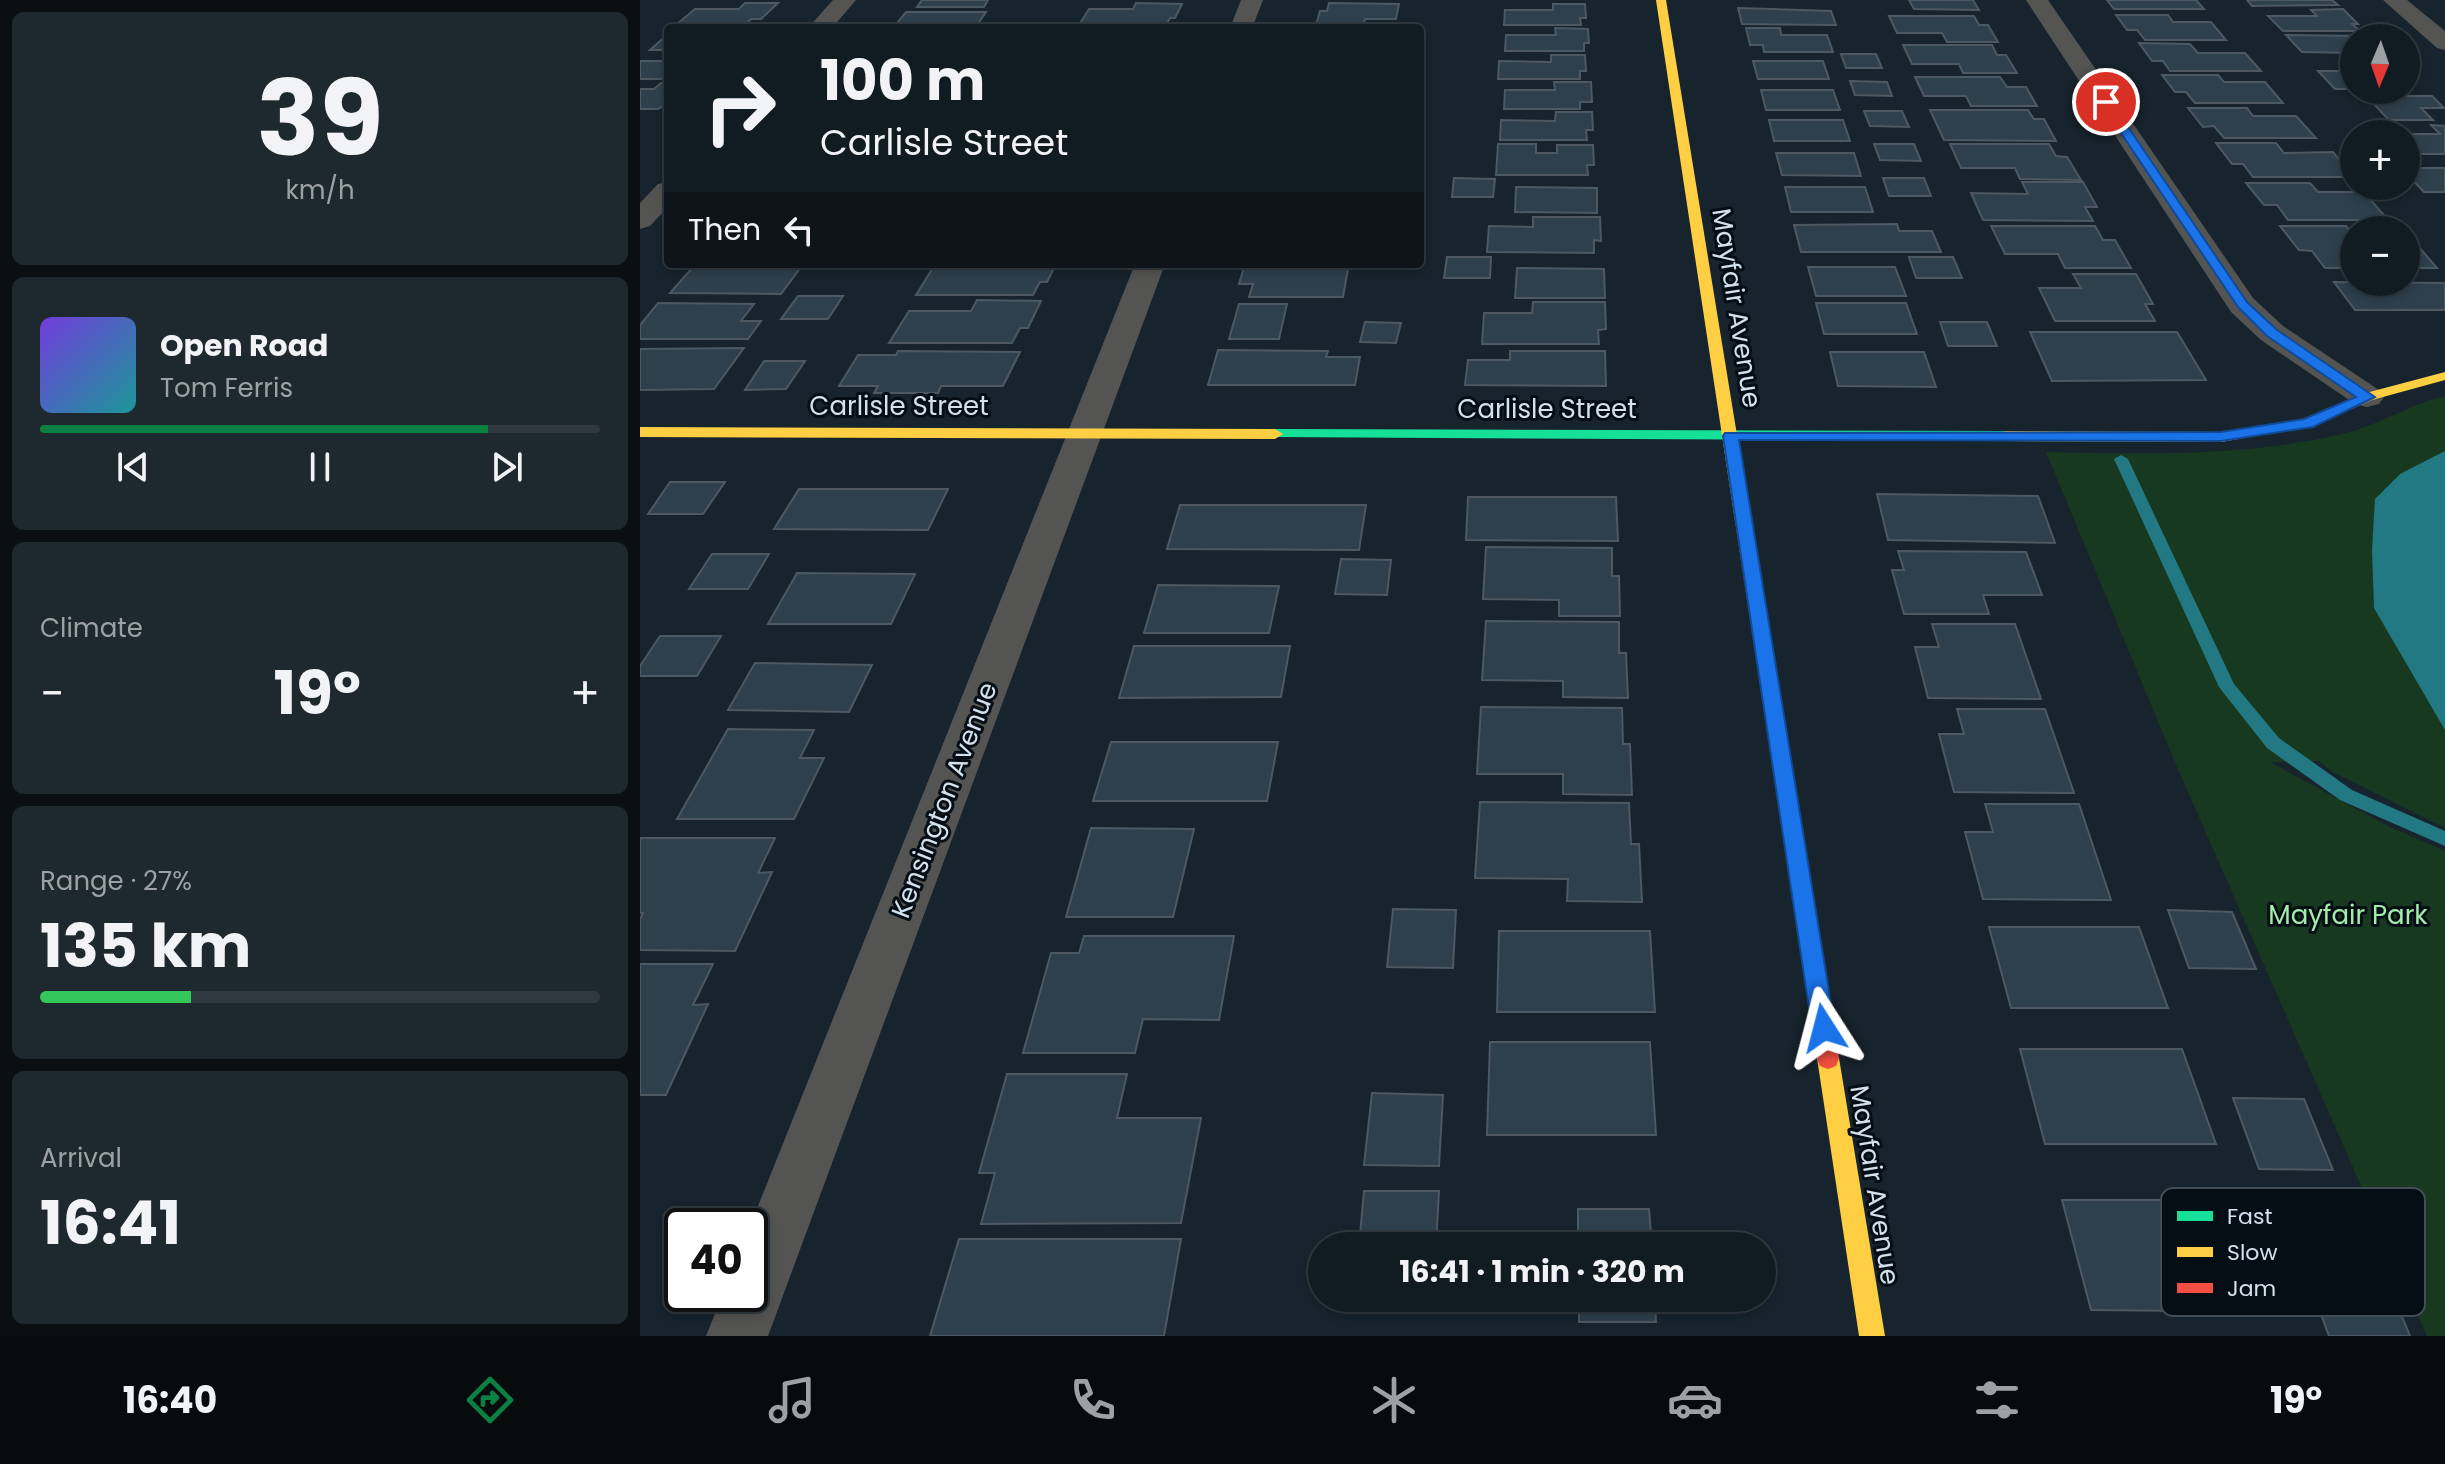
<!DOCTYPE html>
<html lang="en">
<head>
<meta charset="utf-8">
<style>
	body { margin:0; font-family:Poppins,sans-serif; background:#1e282f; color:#f1f3f6; height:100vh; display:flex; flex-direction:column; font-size:30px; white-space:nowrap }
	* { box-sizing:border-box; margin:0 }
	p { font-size:26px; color:#9ca1a5 }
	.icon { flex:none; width:44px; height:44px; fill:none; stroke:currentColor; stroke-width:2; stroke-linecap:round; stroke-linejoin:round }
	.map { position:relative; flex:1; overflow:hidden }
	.details { display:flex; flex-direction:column; gap:12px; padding:12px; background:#090f13; width:640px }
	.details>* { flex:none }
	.banner { position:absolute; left:24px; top:24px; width:760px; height:244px; border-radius:8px; box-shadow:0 4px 12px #0003,0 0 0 2px #303940; background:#111b22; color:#f1f3f6; overflow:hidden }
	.needle { width:52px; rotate:182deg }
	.tools { position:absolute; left:1700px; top:24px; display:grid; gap:16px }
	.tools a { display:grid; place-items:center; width:80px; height:80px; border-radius:50%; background:#111b22; box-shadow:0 4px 12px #0003,0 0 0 2px #303940; font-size:40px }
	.speed { position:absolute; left:24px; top:1208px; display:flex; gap:16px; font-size:40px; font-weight:700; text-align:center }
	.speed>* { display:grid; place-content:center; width:104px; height:104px; border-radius:50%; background:#111b22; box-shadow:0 4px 12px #0003,0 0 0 2px #303940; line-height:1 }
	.speed .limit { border:4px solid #111; border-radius:12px; background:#fff; color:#111 }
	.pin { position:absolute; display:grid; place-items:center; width:68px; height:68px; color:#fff; margin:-34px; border:4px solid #fff; border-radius:50%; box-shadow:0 2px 8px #0007 }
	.me { position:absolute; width:88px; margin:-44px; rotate:351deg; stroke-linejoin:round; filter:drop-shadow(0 0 6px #0008) }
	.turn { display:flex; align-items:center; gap:28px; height:168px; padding:0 24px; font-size:36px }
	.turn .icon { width:104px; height:104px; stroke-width:2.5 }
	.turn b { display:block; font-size:56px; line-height:68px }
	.then { display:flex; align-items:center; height:76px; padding:0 24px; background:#0003; gap:16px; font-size:30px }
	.big { font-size:60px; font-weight:700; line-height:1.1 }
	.details .widget { flex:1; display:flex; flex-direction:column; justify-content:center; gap:12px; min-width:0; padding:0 28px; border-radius:12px; background:#1e282f }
	.details .dial { align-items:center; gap:0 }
	.dial b { font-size:104px; line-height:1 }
	.song { display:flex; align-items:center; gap:24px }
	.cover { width:96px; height:96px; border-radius:12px; background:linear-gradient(135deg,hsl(260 70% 55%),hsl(180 70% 35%)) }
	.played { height:8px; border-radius:4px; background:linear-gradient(90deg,#0b8043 80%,#303940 80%) }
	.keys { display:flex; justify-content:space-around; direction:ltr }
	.heat { display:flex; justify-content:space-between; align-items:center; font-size:44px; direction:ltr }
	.charge { height:12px; border-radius:6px; background:linear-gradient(90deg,#34c759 27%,#303940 0) }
	.trip { position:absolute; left:668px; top:1232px; width:468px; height:80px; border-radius:40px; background:#111b22; box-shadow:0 4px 12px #0003,0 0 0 2px #303940; font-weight:700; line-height:80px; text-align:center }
	.dock { display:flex; height:128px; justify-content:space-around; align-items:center; background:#070b0e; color:#9ca1a5 }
	.dock .icon { width:56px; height:56px }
	.dock .selected { color:#0b8043 }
	.dock b { font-size:36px; color:#f1f3f6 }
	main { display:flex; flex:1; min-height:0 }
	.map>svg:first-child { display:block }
</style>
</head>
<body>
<main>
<section class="details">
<div class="widget dial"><b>39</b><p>km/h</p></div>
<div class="widget">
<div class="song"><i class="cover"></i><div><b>Open Road</b><p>Tom Ferris</p></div></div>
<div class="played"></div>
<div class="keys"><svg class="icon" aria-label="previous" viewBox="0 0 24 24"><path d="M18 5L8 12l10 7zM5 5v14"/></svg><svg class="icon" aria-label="pause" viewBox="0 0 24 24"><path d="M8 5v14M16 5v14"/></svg><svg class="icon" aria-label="next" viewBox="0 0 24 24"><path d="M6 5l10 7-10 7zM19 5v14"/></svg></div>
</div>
<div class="widget"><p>Climate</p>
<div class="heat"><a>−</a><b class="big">19°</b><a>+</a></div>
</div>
<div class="widget"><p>Range · 27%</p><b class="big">135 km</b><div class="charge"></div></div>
<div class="widget"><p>Arrival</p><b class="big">16:41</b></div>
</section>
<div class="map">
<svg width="1805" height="1336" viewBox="0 0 1805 1336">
	<rect width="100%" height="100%" fill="#17242d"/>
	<path fill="#173920" d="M1805 396V828L1691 771 1679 761 1630 762 1746 825 1805 851V1336H1787L1534 760 1406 452C1506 454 1604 457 1702 434 1738 426 1770 404 1805 396Z"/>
	<path fill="#237983" d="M1805 451V730L1734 608 1732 550 1735 499 1760 474Z"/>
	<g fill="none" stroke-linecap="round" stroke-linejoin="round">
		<path fill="#237983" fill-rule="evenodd" d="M1481 455 1488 459 1594 684 1639 738 1712 790 1805 831V846L1700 800 1627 748 1579 687 1474 459Z"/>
	</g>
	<g fill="#2e404c" stroke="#4d5860" stroke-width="2">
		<path d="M282 0H348L344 7H277Z"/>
		<path d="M1269 0H1333L1339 10 1274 9Z"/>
		<path d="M1467 0H1556L1564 9H1474Z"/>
		<path d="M1607 0H1692L1698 5 1612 6Z"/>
		<path d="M105 3H138L121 19H111L105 25 37 24 55 9H99Z"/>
		<path d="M496 3 542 4 535 18H530L526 25H439L449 9H493Z"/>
		<path d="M689 3 759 4 756 19H725L723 25H676L680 11H687Z"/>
		<path d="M913 4H945L946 18H940L941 25H864L865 10H913Z"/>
		<path d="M1098 8 1191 11 1196 25 1102 24Z"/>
		<path d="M1703 9 1718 24H1712L1720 31H1643L1628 16H1677L1671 10Z"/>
		<path d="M266 12H346L335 28H253Z"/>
		<path d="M1476 15H1528L1533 22H1571L1586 40H1505L1497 30H1487Z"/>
		<path d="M1249 16H1334L1339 25H1348L1358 42H1307L1302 33H1257Z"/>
		<path d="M915 28 948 29 949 43H944V51H865L866 35H916Z"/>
		<path d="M1106 28H1140L1141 35H1187L1193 52H1124L1123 45H1110Z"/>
		<path d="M28 34V50H10Z"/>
		<path d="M1646 35 1724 36 1726 38H1714V53L1662 52Z"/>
		<path d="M1499 43 1550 44 1558 53H1605L1621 71H1530L1523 61H1512Z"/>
		<path d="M1263 45H1352L1357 55H1366L1377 73H1323L1319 64H1272Z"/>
		<path d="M1201 54H1236L1242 68H1206Z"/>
		<path d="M911 55H945L946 71H940V79H858L859 61 911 62Z"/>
		<rect x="0" y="61" width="28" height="18"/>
		<path d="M1113 61H1183L1189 79H1118Z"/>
		<path d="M1678 71H1714V89H1695Z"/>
		<path d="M1522 75H1578L1584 82H1625L1643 103H1555L1546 92H1535Z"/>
		<path d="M1275 77H1360L1367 87H1386L1397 106H1331L1326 96H1284Z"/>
		<path d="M1210 81 1247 82 1252 96 1215 95Z"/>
		<path d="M914 82H951L952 102H940V109H864L865 90H915Z"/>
		<path d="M21 83H28V102L18 109H0V89H14Z"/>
		<path d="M1121 90H1193L1200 110H1126Z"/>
		<path d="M1726 96H1792L1804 108H1781L1793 120H1749Z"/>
		<path d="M1548 108H1607L1613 116H1656L1676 138H1584L1574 126 1563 127Z"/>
		<path d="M1290 110H1388L1394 119H1404L1416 141 1304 140Z"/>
		<path d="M1224 111H1262L1269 127 1230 126Z"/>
		<path d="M916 112H952L953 130H946L947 140H860L861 120 915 121Z"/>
		<path d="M1129 120H1203L1210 141H1134Z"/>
		<path d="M1791 125 1805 126V154H1766V134H1744H1800Z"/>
		<path d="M1576 143H1636L1644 153 1693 152 1714 177H1613L1603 164H1592Z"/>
		<path d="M858 144H896V153H917V145H953L954 165H947L948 175H856Z"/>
		<path d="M1234 144H1274L1281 161 1240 160Z"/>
		<path d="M1310 144H1409L1416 156 1427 157 1441 180 1380 179 1375 168H1321Z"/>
		<path d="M1136 153H1214L1221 176 1142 175Z"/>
		<path d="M1766 168H1805V192H1784L1766 173Z"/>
		<path d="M814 178 855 179 853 197H812Z"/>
		<path d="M1243 178H1284L1291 196H1249Z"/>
		<path d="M1382 182H1443L1457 207H1445L1453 221 1343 220 1331 193 1388 194Z"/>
		<path d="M1606 183H1670L1678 192H1724L1748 220H1648L1637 205H1624Z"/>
		<path d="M876 187 957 188V213L875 212Z"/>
		<path d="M1145 187H1225L1233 212H1151Z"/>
		<path d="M893 217H960L961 241 954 240V253L847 252 849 226 893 227Z"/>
		<path d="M1257 224 1259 231H1292L1301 252H1161L1154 225Z"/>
		<path d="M1351 226H1455L1463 240H1475L1491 268H1425L1418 254H1365Z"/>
		<path d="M1640 226H1706L1714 235V268H1685L1672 251 1659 250Z"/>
		<path d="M1766 239H1772L1797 268H1766Z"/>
		<path d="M807 257H851L850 278H804Z"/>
		<path d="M1269 257H1313L1322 278H1276Z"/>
		<path d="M355 264H416L407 282H400L393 295H276L294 266Z"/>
		<path d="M605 264H651L649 269H708L703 297H609L613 284H599Z"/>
		<path d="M53 267H161L141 294 30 293Z"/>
		<path d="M1168 267H1255L1266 296H1176Z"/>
		<path d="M877 268 964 269 965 298H875Z"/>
		<path d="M1433 274H1496L1513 304H1505L1515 321H1415L1399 288H1441Z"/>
		<path d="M1694 282 1805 283V310H1715Z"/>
		<path d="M158 296H203L188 319H141Z"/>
		<path d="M337 300 401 301 388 328H380L372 343H249L269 311H331Z"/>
		<path d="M893 302H965L966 329 958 330 959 344H842L844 313H892Z"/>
		<path d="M18 303 114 304 101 321H121L108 339H0V325Z"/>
		<path d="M1176 303H1266L1277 334H1184Z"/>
		<path d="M599 304H647L639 339H589Z"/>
		<path d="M725 322 761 323 756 343 720 342Z"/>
		<path d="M1300 322H1347L1357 346H1308Z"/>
		<path d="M1390 332H1537L1566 380 1412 381Z"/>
		<path d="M104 348 74 389 0 390V349Z"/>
		<path d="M578 350 688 351 686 357H720L715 385H568Z"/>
		<path d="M258 351 380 352 363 386H301L298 393H234L238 386H199L218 355H256Z"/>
		<path d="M870 351H965L966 386 825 385 828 360H870Z"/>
		<path d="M1190 352H1284L1296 387 1198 386Z"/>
		<path d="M124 361H165L146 389 105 390Z"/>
		<path d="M30 482H85L63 514H8Z"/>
		<path d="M159 489H308L288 530 134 529Z"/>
		<path d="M1237 494 1398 496 1415 543 1248 540Z"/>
		<path d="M828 497H976L978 541 826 540Z"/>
		<path d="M540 505H726L719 550 527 549Z"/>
		<path d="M846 547 972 548V576H979L980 616H919V600L843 599Z"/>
		<path d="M1258 551 1386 552 1402 595H1343L1349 614H1264L1252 570H1264Z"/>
		<path d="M72 554H129L108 589H49Z"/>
		<path d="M701 559 751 560 747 595 695 594Z"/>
		<path d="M157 573 275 574 251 624H128Z"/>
		<path d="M518 585 639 586 629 633H504Z"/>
		<path d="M846 621 979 622V653H986L988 698 923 697V681L842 680Z"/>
		<path d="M1292 624H1375L1401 699 1288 698 1275 647H1299Z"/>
		<path d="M20 636H81L57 676H0V666Z"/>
		<path d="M494 646H650L641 697 479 698Z"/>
		<path d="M115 663 232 665 209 712 88 710Z"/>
		<path d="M841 707 982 708 983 744H990L992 795 923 794V774H837Z"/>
		<path d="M1317 709H1405L1434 793 1314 792 1299 734H1324Z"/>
		<path d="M88 729 174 730 160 758H184L154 819H37Z"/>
		<path d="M471 742H638L627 801H453Z"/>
		<path d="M840 802 989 803 991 844H999L1002 902 927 901 928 879 835 878Z"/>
		<path d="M1345 804H1439L1471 900 1343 899 1325 832H1353Z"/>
		<path d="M451 828 554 829 533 917H426Z"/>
		<path d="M0 838H135L118 873 132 872 95 951 0 950V919L3 913H0Z"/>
		<path d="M753 909 816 910 813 968 747 967Z"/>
		<path d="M1528 910 1592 912 1616 969 1549 968Z"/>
		<path d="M1349 927H1499L1528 1008H1371Z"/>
		<path d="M859 931H1010L1015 1012H857Z"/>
		<path d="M444 936H594L579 1020 503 1019 495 1053H383L411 953H439Z"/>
		<path d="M0 964H73L53 1005 68 1004 26 1095H0Z"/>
		<path d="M850 1042H1010L1016 1135H847Z"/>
		<path d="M1380 1049H1542L1576 1144H1405Z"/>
		<path d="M367 1074H487L477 1118H561L541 1223 341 1224 355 1173H339Z"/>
		<path d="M732 1093 803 1095 799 1166 724 1165Z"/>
		<path d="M1593 1098 1664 1099 1693 1170 1619 1169Z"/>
		<path d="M724 1191H799L796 1246H719Z"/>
		<path d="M1422 1200H1596L1636 1312 1451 1310Z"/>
		<path d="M938 1209H1009L1012 1246H938Z"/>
		<path d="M319 1239H541L524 1336H290Z"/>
		<path d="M1661 1260H1739L1770 1336H1689Z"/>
		<path d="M939 1298H1015L1016 1322H939Z"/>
	</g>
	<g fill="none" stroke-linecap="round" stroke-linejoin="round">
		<g fill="#545452" fill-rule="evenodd">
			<path d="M193 0H216L192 28H168Z"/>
			<path d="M601 0H623L612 28H590Z"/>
			<path d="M1386 0H1408L1613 298 1643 326 1739 390 1744 397 1739 404 1727 407 1715 404 1621 340 1591 312Z"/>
			<path d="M1743 0H1767L1805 31V50L1797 48Z"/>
			<path d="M28 182V207L10 226 0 229V203L18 184Z"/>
			<path d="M495 264H525L128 1336H66L83 1294H110V1226Z"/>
		</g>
		<path fill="#16e098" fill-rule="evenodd" d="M635 429 1365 431 1373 436 1365 441 630 437 627 434Z"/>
		<g fill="#ffcf43" fill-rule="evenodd">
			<path d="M1016 0H1026L1111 521 1103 526 1095 521Z"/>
			<path d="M1805 372V380L1732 400 1672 426 1581 442 1365 441 1357 436 1365 431 1581 432 1663 419 1722 394Z"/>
			<path d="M0 427 635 429 643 434 635 439 0 437Z"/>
			<path d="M1188 1047 1196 1050 1199 1058 1245 1336H1219L1177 1058 1180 1050Z"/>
		</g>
		<path fill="#f24e42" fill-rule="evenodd" d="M1103 516 1111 521 1199 1058 1196 1066 1188 1069 1180 1066 1177 1058 1095 521Z"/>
	</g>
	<path fill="#1a73e8" stroke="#114b97" stroke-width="2" d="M1466 98 1469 99 1607 302 1637 330 1735 397 1673 427 1581 441 1099 440 1195 1028 1192 1036 1184 1039 1176 1036 1172 1028 1083 436 1085 433 1581 432 1664 419 1716 397 1627 336 1598 307 1460 102Z"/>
	<g text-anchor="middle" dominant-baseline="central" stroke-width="6" stroke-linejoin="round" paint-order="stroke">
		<g font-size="26" fill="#d3e1ec" stroke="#050e14">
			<text transform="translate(1097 308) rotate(81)">Mayfair Avenue</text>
			<text x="259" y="406">Carlisle Street</text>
			<text x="907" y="409">Carlisle Street</text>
			<text transform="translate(304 800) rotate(-69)">Kensington Avenue</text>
			<text transform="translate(1235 1185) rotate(81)">Mayfair Avenue</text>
		</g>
		<g font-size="26" fill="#a3ecac" stroke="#050e14">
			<text x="1708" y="915">Mayfair Park</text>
		</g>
	</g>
	<rect x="1521" y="1188" width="264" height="128" rx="12" fill="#050e14" stroke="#434d55" stroke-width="2"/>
	<rect x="1537" y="1211" width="36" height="10" fill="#16e098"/>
	<rect x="1537" y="1247" width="36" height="10" fill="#ffcf43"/>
	<rect x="1537" y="1283" width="36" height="10" fill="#f24e42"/>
	<g font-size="22" fill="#d3e1ec">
		<text x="1587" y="1224">Fast</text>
		<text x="1587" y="1260">Slow</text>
		<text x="1587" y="1296">Jam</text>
	</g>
</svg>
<div class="tools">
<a><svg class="needle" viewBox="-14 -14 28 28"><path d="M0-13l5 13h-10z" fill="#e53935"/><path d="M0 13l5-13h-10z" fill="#9ca1a5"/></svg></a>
<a>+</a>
<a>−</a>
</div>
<div class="speed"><div class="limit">40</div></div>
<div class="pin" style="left:1466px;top:102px;background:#d93025"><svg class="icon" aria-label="arrive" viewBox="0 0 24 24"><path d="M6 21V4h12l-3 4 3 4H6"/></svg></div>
<svg class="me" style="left:1184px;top:1028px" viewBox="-20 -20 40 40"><path d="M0-17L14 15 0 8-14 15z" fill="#1a73e8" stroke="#fff" stroke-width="4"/></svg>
<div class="trip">16:41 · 1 min · 320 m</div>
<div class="banner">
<div class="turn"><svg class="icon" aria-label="right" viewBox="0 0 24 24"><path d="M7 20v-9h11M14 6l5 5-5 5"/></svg><div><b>100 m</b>Carlisle Street</div></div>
<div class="then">Then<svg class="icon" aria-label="left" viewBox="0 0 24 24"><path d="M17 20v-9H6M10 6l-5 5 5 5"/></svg></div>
</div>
</div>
</main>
<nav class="dock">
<b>16:40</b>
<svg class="icon selected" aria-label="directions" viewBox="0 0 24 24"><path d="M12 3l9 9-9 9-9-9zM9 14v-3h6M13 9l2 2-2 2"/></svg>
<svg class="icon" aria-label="music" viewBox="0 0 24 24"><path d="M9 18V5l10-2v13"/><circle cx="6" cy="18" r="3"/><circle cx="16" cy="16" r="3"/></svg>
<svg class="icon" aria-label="phone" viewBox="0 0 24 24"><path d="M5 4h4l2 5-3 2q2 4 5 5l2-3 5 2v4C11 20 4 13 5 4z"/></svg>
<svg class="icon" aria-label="climate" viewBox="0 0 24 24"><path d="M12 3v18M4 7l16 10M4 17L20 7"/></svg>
<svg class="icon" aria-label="car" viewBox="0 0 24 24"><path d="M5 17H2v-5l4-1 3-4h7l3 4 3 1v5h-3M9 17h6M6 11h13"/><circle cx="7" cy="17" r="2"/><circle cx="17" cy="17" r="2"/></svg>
<svg class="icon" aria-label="filters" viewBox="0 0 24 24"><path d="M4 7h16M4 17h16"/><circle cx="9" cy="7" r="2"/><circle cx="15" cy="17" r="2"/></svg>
<b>19°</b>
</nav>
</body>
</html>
